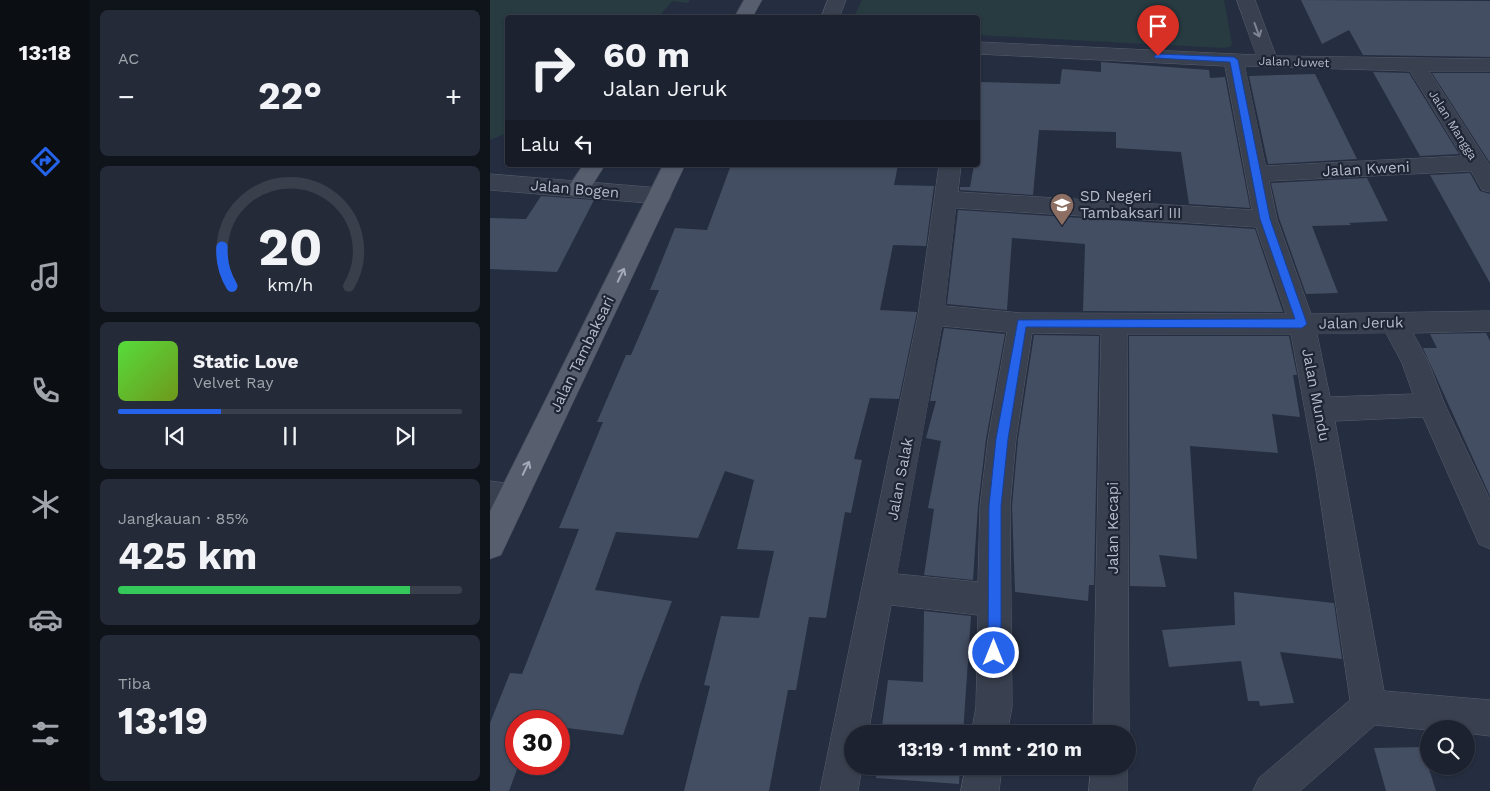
<!DOCTYPE html>
<html lang="id">
<head>
<meta charset="utf-8">
<style>
	body { margin:0; font-family:"Work Sans",sans-serif; background:#252a38; color:#f1f3f6; height:100vh; display:flex; flex-direction:column; font-size:19px; white-space:nowrap }
	* { box-sizing:border-box; margin:0 }
	p { font-size:16px; color:#a0a4ab }
	.icon { flex:none; width:28px; height:28px; fill:none; stroke:currentColor; stroke-width:2; stroke-linecap:round; stroke-linejoin:round }
	.map { position:relative; flex:1; overflow:hidden }
	.drawer { display:flex; flex-direction:column; gap:10px; padding:10px; background:#0f131a; width:400px }
	.drawer>* { flex:none }
	.guide { position:absolute; left:15px; top:15px; width:475px; height:152px; border-radius:5px; box-shadow:0 1px 4px #0004,0 0 0 1px #3a3f4c; background:#1c2230; color:#f1f3f6; overflow:hidden }
	.controls { position:absolute; left:930px; top:720px; display:grid; gap:10px }
	.controls a { display:grid; place-items:center; width:55px; height:55px; border-radius:50%; background:#1c2230; box-shadow:0 1px 4px #0004,0 0 0 1px #3a3f4c; font-size:25px }
	.speed { position:absolute; left:15px; top:710px; display:flex; gap:10px; font-size:25px; font-weight:700; text-align:center }
	.speed>* { display:grid; place-content:center; width:65px; height:65px; border-radius:50%; background:#1c2230; box-shadow:0 1px 4px #0004,0 0 0 1px #3a3f4c; line-height:1 }
	.speed .limit { border:8px solid #d22; background:#fff; color:#111 }
	.pin { position:absolute; display:grid; place-items:center; width:42px; height:42px; color:#fff; margin:-51px -21px; border-radius:50% 50% 50% 0; rotate:-45deg; box-shadow:0 0 5px #0007 }
	.pin .icon { rotate:45deg }
	.me { position:absolute; width:55px; margin:-28px; rotate:0deg; stroke-linejoin:round; filter:drop-shadow(0 0 4px #0008) }
	.turn { display:flex; align-items:center; gap:18px; height:105px; padding:0 15px; font-size:22px }
	.turn .icon { width:65px; height:65px; stroke-width:2.5 }
	.turn b { display:block; font-size:35px; line-height:42px }
	.then { display:flex; align-items:center; height:48px; padding:0 15px; background:#0003; gap:10px; font-size:19px }
	.big { font-size:38px; font-weight:700; line-height:1.1 }
	.drawer .widget { flex:1; display:flex; flex-direction:column; justify-content:center; gap:8px; min-width:0; padding:0 18px; border-radius:8px; background:#252a38 }
	.drawer .dial { align-items:center; gap:0 }
	.dial svg { height:130px; overflow:visible; fill:none; stroke:#3a3f4c; stroke-width:7; stroke-linecap:round; text-anchor:middle }
	.dial text { fill:#f1f3f6; stroke:none }
	.song { display:flex; align-items:center; gap:15px }
	.cover { width:60px; height:60px; border-radius:8px; background:linear-gradient(135deg,hsl(110 70% 55%),hsl(80 70% 35%)) }
	.played { height:5px; border-radius:2px; background:linear-gradient(90deg,#2563eb 30%,#3a3f4c 30%) }
	.keys { display:flex; justify-content:space-around; direction:ltr }
	.heat { display:flex; justify-content:space-between; align-items:center; font-size:28px; direction:ltr }
	.charge { height:8px; border-radius:4px; background:linear-gradient(90deg,#34c759 85%,#3a3f4c 0) }
	.trip { position:absolute; left:354px; top:725px; width:292px; height:50px; border-radius:25px; background:#1c2230; box-shadow:0 1px 4px #0004,0 0 0 1px #3a3f4c; font-weight:700; line-height:50px; text-align:center }
	main { display:flex; flex:1; min-height:0 }
	.menu { display:flex; flex-direction:column; width:90px; justify-content:space-around; align-items:center; background:#0b0e13; color:#a0a4ab }
	.menu .icon { width:35px; height:35px }
	.menu .selected { color:#2563eb }
	.menu b { font-size:22px; color:#f1f3f6 }
	.map>svg:first-child { display:block }
</style>
</head>
<body>
<main>
<nav class="menu">
<b>13:18</b>
<svg class="icon selected" aria-label="directions" viewBox="0 0 24 24"><path d="M12 3l9 9-9 9-9-9zM9 14v-3h6M13 9l2 2-2 2"/></svg>
<svg class="icon" aria-label="music" viewBox="0 0 24 24"><path d="M9 18V5l10-2v13"/><circle cx="6" cy="18" r="3"/><circle cx="16" cy="16" r="3"/></svg>
<svg class="icon" aria-label="phone" viewBox="0 0 24 24"><path d="M5 4h4l2 5-3 2q2 4 5 5l2-3 5 2v4C11 20 4 13 5 4z"/></svg>
<svg class="icon" aria-label="climate" viewBox="0 0 24 24"><path d="M12 3v18M4 7l16 10M4 17L20 7"/></svg>
<svg class="icon" aria-label="car" viewBox="0 0 24 24"><path d="M5 17H2v-5l4-1 3-4h7l3 4 3 1v5h-3M9 17h6M6 11h13"/><circle cx="7" cy="17" r="2"/><circle cx="17" cy="17" r="2"/></svg>
<svg class="icon" aria-label="filters" viewBox="0 0 24 24"><path d="M4 7h16M4 17h16"/><circle cx="9" cy="7" r="2"/><circle cx="15" cy="17" r="2"/></svg>
</nav>
<section class="drawer">
<div class="widget"><p>AC</p>
<div class="heat"><a>−</a><b class="big">22°</b><a>+</a></div>
</div>
<div class="widget dial"><svg viewBox="0 0 100 80">
<path d="M14 69A42 42 0 1 1 86 69"/>
<path d="M14 69A42 42 0 0 1 8 45" stroke="#2563eb"/>
<text x="50" y="56" font-size="32" font-weight="700">20</text>
<text x="50" y="72" font-size="11">km/h</text>
</svg></div>
<div class="widget">
<div class="song"><i class="cover"></i><div><b>Static Love</b><p>Velvet Ray</p></div></div>
<div class="played"></div>
<div class="keys"><svg class="icon" aria-label="previous" viewBox="0 0 24 24"><path d="M18 5L8 12l10 7zM5 5v14"/></svg><svg class="icon" aria-label="pause" viewBox="0 0 24 24"><path d="M8 5v14M16 5v14"/></svg><svg class="icon" aria-label="next" viewBox="0 0 24 24"><path d="M6 5l10 7-10 7zM19 5v14"/></svg></div>
</div>
<div class="widget"><p>Jangkauan · 85%</p><b class="big">425 km</b><div class="charge"></div></div>
<div class="widget"><p>Tiba</p><b class="big">13:19</b></div>
</section>
<div class="map">
<svg width="1000" height="791" viewBox="0 0 1000 791">
	<rect width="100%" height="100%" fill="#252e40"/>
	<g fill="#273b41">
		<path d="M0 0H200L198 3 182 1 169 17 18 18 17 133 0 140Z"/>
		<path d="M372 0H734L742 44 740 47 734 48 488 35V18L364 17Z"/>
	</g>
	<g fill="#444e62">
		<path d="M811 0 1000 1V57L873 55 859 30 832 44Z"/>
		<path d="M611 62 719 70 720 78 735 77 760 208 699 204 691 152 626 148V132L549 130 543 195 470 190V187H480L484 165H488L489 82 570 84 572 69 611 72Z"/>
		<path d="M883 72 919 73 969 154 930 156Z"/>
		<path d="M942 73H1000V163Z"/>
		<path d="M825 74 867 159 778 164 759 76Z"/>
		<path d="M241 165H408L404 185 444 186 436 246 403 245 390 310 427 312 409 399 380 398 364 459 372 460 361 513 355 512 336 618 319 617 306 690H298L279 791H194L220 686 214 685 231 616 269 618 284 551 247 549 264 480 235 471 208 538 126 532 105 590 182 601 150 684 133 735 69 727V721H26V764H29L19 791H0V723L20 673 32 674 89 529 69 528 113 422H107L136 355H141L169 290H160L185 228 217 230Z"/>
		<path d="M980 173 990 191 1000 194V283L940 175Z"/>
		<path d="M877 178 898 221 859 223 861 225 822 226 848 293 816 294 789 218 781 183Z"/>
		<path d="M51 196 104 200 67 272 0 269V218L36 219Z"/>
		<path d="M468 210 765 229 793 312 593 311 595 244 522 238 517 310 457 304Z"/>
		<path d="M454 328 515 334 496 439 488 506 483 580 434 575 444 509 438 508 451 441 436 438 446 401H440Z"/>
		<path d="M996 333 1000 341V496L933 348H947L940 334Z"/>
		<path d="M544 335 609 336 604 585H599L598 601 525 592 522 506 528 439Z"/>
		<path d="M639 336H799L807 375H803L810 417 782 414 788 453 700 446 707 559 669 555 676 587 640 586Z"/>
		<path d="M744 592 844 603 852 659 790 652 804 703 770 706 769 701H758L751 661 679 667 672 630 745 625Z"/>
		<path d="M434 611 481 616 473 734H391L398 680 433 682Z"/>
		<path d="M932 747 946 791H896L884 748Z"/>
		<path d="M387 766H470L469 784 386 778Z"/>
	</g>
	<g fill="none" stroke-linecap="round" stroke-linejoin="round">
		<defs>
			<g id="minor">
				<path d="M338 0H356L349 18H331Z"/>
				<path d="M747 0H765L786 56 1000 59V71H939L1000 166V192L992 190 981 171 779 181 787 219 821 314 1000 311V331L923 333 938 361 955 405 1000 500V549L989 544 933 417 845 421 894 691 1000 700V736L976 733V729L939 730 885 725 810 791H763L769 778 860 700 826 471 801 334H637L639 734 638 737V734H603L611 334 542 333 526 439 520 506 522 707 517 734H481L486 707 488 615 401 605 378 734H362V766H372L368 791H330L428 315 449 165H471L468 192 762 210 735 66 488 54V42L766 55ZM755 66 920 71 972 156 776 166ZM466 208 766 227 796 314 531 313 455 306ZM452 326 517 332 498 439 490 506 488 582 407 574ZM896 333 912 363 923 394 840 397 827 334Z"/>
				<path d="M0 174 170 188 178 190 181 196 178 202 170 204 0 190Z"/>
				<path d="M0 481 22 484 33 488 37 498 33 508 22 512 0 509Z"/>
				<path d="M476 766H512L509 791H471Z"/>
				<path d="M601 766H637V791H599Z"/>
			</g>
			<g id="major">
				<path d="M254 0H272L262 18H244Z"/>
				<path d="M93 165H115L96 195 88 197 80 195 77 189Z"/>
				<path d="M173 165H195L11 555 0 559V511Z"/>
			</g>
		</defs>
		<use href="#minor" stroke="#575e6d" stroke-width="1"/>
		<use href="#major" stroke="#434959" stroke-width="1"/>
		<use href="#minor" fill="#39404f" fill-rule="evenodd"/>
		<use href="#major" fill="#575f6f" fill-rule="evenodd"/>
	</g>
	<defs><path id="oneway-shaft" d="M-6 0H5M1.5-3L5.5 0L1.5 3" fill="none" stroke-width="1.6" stroke-linecap="round" stroke-linejoin="round" transform="scale(1.25)"/></defs>
	<use stroke="#7e8493" href="#oneway-shaft" transform="translate(767 30) rotate(70)"/>
	<g stroke="#a3a9b8">
		<use href="#oneway-shaft" transform="translate(131 275) rotate(-64)"/>
		<use href="#oneway-shaft" transform="translate(36 468) rotate(-64)"/>
	</g>
	<path fill="#2563eb" stroke="#184099" d="M668 54 744 57 748 60 780 219 817 324 812 328 536 327 518 439 511 506V653L509 658 504 660 500 658 498 653 499 506 506 439 528 320 805 319 770 219 740 62 665 58 664 56Z"/>
	<defs>
		<symbol id="school-pin" viewBox="-11 -11 22 30"><path d="M0 17L-7.5 6A9.5 9.5 0 1 1 7.5 6Z" fill="#8d6e63" stroke="#1e2535"/><path d="M0-5L7-2L0 1L-7-2ZM-4 1L0 2.5L4 1V4Q0 6-4 4Z" fill="#fff"/></symbol>
	</defs>
	<g fill-rule="evenodd">
		<use href="#school-pin" x="558" y="191" width="28" height="38"/>
	</g>
	<g text-anchor="middle" dominant-baseline="central" stroke-width="4.5" stroke-linejoin="round" paint-order="stroke">
		<g font-size="12" fill="#b6bcca" stroke="#1e2535">
			<text transform="translate(804 62) rotate(2)">Jalan Juwet</text>
			<text transform="translate(963 125) rotate(58)">Jalan Mangga</text>
		</g>
		<g font-size="15" fill="#b6bcca" stroke="#1e2535">
			<text transform="translate(876 169) rotate(-3)">Jalan Kweni</text>
			<text transform="translate(85 189) rotate(5)">Jalan Bogen</text>
			<text transform="translate(871 323) rotate(-1)">Jalan Jeruk</text>
			<text transform="translate(92 354) rotate(-64)">Jalan Tambaksari</text>
			<text transform="translate(826 395) rotate(79)">Jalan Mundu</text>
			<text transform="translate(410 479) rotate(-79)">Jalan Salak</text>
			<text transform="translate(623 528) rotate(-90)">Jalan Kecapi</text>
		</g>
		<g font-size="15" fill="#b6bcca" stroke="#1e2535" text-anchor="start">
			<text x="590" y="196">SD Negeri<tspan x="590" dy="17">Tambaksari III</tspan></text>
		</g>
	</g>
</svg>
<div class="controls">
<a><svg class="icon" aria-label="search" viewBox="0 0 24 24"><circle cx="10" cy="10" r="6"/><path d="M15 15l6 6"/></svg></a>
</div>
<div class="speed"><div class="limit">30</div></div>
<div class="pin" style="left:668px;top:56px;background:#d93025"><svg class="icon" aria-label="arrive" viewBox="0 0 24 24"><path d="M6 21V4h12l-3 4 3 4H6"/></svg></div>
<svg class="me" style="left:504px;top:653px" viewBox="-20 -20 40 40"><circle r="17" fill="#2563eb" stroke="#fff" stroke-width="3"/><path d="M0-11L8 9 0 5-8 9z" fill="#fff"/></svg>
<div class="trip">13:19 · 1 mnt · 210 m</div>
<div class="guide">
<div class="turn"><svg class="icon" aria-label="right" viewBox="0 0 24 24"><path d="M7 20v-9h11M14 6l5 5-5 5"/></svg><div><b>60 m</b>Jalan Jeruk</div></div>
<div class="then">Lalu<svg class="icon" aria-label="left" viewBox="0 0 24 24"><path d="M17 20v-9H6M10 6l-5 5 5 5"/></svg></div>
</div>
</div>
</main>
</body>
</html>
